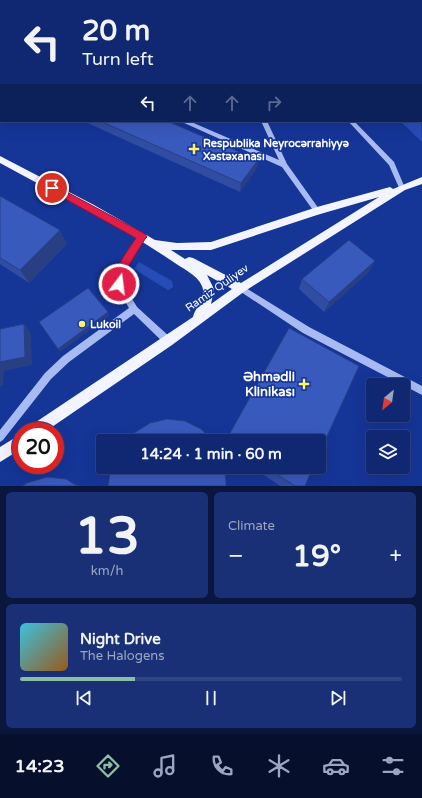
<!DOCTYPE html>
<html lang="en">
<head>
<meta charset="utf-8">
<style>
	body { margin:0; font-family:"Varela Round",sans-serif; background:#193076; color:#f1f3f6; height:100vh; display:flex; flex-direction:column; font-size:15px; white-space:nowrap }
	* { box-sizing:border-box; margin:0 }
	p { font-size:13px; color:#9ca6c3 }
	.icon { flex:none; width:22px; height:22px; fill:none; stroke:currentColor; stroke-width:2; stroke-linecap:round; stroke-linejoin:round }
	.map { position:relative; height:486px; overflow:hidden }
	.details { display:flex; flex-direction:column; gap:6px; padding:6px; background:#09163e; flex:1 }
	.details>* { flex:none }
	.top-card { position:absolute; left:0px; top:0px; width:422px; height:122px; box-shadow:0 4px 16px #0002,0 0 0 1px #304484; background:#102871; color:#f1f3f6; overflow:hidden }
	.needle { width:26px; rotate:209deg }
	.controls { position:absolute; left:366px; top:378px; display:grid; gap:8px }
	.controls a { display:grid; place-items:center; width:44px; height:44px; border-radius:4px; background:#102871; box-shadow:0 4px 16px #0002,0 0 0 1px #304484; font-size:20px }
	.speed { position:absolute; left:12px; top:422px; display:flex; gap:8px; font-size:20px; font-weight:700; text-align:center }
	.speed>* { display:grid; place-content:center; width:52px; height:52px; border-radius:50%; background:#102871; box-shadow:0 4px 16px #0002,0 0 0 1px #304484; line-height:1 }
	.speed .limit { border:6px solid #d22; background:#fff; color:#111 }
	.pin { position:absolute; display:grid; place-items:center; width:34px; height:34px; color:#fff; margin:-17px; border:2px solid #fff; border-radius:50%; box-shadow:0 1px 4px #0007 }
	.me { position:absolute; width:44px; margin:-22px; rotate:15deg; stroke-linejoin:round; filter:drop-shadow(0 0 3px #0008) }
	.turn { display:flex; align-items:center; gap:14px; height:84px; padding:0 16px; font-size:18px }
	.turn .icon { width:52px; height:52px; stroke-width:2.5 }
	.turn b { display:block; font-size:28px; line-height:34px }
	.lanes { display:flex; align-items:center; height:38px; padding:0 16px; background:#0003; justify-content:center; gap:20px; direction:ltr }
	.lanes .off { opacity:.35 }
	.big { font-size:30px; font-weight:800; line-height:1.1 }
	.details .widget { flex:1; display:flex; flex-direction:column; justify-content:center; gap:6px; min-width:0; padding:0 14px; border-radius:6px; background:#193076 }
	.details .dial { align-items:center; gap:0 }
	.dial b { font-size:52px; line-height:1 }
	.song { display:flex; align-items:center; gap:12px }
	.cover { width:48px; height:48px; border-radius:6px; background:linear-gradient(135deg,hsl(190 70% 55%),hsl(30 70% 35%)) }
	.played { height:4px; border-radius:2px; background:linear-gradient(90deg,#8abfa5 30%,#304484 30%) }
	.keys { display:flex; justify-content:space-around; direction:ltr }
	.heat { display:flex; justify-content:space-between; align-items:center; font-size:22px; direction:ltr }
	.details .tiles { flex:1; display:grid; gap:6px; grid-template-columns:1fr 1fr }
	.widget:last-child { grid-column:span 2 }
	.trip { position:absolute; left:96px; top:434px; width:230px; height:40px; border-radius:4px; background:#102871; box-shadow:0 4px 16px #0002,0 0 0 1px #304484; font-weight:800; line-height:40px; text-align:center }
	.dock { display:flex; height:64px; justify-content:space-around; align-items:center; background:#06102d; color:#9ca6c3 }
	.dock .icon { width:28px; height:28px }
	.dock .on { color:#8abfa5 }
	.dock b { font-size:18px; color:#f1f3f6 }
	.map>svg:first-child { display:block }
</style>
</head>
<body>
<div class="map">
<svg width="422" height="486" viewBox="0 0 422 486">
	<rect width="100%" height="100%" fill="#153597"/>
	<g fill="#284cb6">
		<path d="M400 121H421L422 142Z"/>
		<path d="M139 262 172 281 173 287 168 290 134 269Z"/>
	</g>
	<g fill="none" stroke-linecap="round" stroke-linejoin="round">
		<g fill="#a7bbf2" fill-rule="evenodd">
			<path d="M233 0H238V1H234Z"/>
			<path d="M313 0H318V1H314Z"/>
			<path d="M422 77V81L421 82V78Z"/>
			<rect x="421" y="99" width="1" height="5"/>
			<path d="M181 121H189L279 160 261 121H267L287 164 319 209 320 211 319 213H315L282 167 182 122Z"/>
			<path d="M348 121H354L394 162 405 188 404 190H400L389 165Z"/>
			<path d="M142 234 144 235 145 237 125 271 123 284 137 307 171 338 172 341 171 344 168 345 165 344 134 314 69 362 51 379 3 440 0 442V430L45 373 63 356 129 308 115 284 118 268 140 235Z"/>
			<path d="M241 285 309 327 422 386V395L303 333 238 290 237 288 238 286Z"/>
		</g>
		<g fill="#f2f5ff" fill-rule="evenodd">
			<path d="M0 156 94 205 155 240 177 243 211 242 317 207 390 187 393 189 422 177V184L405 190 245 291 172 345 46 431H29L30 426 193 317C195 307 207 298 202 286 197 274 181 268 172 261 117 224 58 195 0 163ZM379 197 241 283 193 258 189 257 185 259 171 250H211L317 215ZM207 275 232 289 211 304 214 289Z"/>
			<path d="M21 434V449L0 462V447Z"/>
		</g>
	</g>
	<g fill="#314da3">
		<path d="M331 0H384L385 1H332Z"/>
		<path d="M422 38V59L421 58V41Z"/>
		<path d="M83 121H167L258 160 257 168 240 192Z"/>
		<path d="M0 196 67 244 29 283 0 264Z"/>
		<path d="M369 272 324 312 299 289 302 279Z"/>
		<path d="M252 467H313L305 486H280Z"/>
	</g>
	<g fill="#283f84">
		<path d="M258 160 257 168 240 192 241 183Z"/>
		<path d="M60 230 67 244 29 283 20 270Z"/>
		<path d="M375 261 369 272 324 312 329 302Z"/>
		<path d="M108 312 109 316 60 352 58 349Z"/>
		<path d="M24 324 31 333 32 365 4 371 3 386H0V362Z"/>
		<path d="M66 479 79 485 81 486H77Z"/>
	</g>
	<g fill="#395abd" stroke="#283f84">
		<path d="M357 0H384L385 1H358Z"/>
		<path d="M100 121H167L258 160 241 183Z"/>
		<path d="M0 196 60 230 20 270 0 258Z"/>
		<path d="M349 240 375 261 329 302 302 279Z"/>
		<path d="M88 288 108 312 58 349 39 322Z"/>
		<path d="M24 324 25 357 0 362V329Z"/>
		<path d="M289 328 359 366 319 454V441H228L226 440Z"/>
		<path d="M167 419 185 421 201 429 213 441H126L134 433 150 423Z"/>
		<path d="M111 467H224L226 481V486H108Z"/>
		<path d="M266 467H313L305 486H295Z"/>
		<path d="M47 477 66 479 77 486H22L27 483Z"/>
	</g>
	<path fill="#e11d48" stroke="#92132f" d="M52 184 145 234 147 237 145 239 126 270 122 287 119 289 115 287C109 274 129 249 136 238L49 190 47 188Z"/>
	<g fill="#fff168" stroke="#153597" stroke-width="1.5">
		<path d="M192 143h4v4h4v4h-4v4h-4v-4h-4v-4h4z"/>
		<circle cx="82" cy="324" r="4"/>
		<path d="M302 378h4v4h4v4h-4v4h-4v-4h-4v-4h4z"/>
	</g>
	<g text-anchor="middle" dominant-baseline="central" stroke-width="3.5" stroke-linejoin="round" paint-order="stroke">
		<g font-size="11" font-weight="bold" fill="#fff" stroke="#153597" text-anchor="start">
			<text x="203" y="143">Respublika Neyrocərrahiyyə<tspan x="203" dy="13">Xəstəxanası</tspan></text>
			<text x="90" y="324">Lukoil</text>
		</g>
		<g font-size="11" fill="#fff" stroke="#153597">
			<text transform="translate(217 288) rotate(-35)">Ramiz Quliyev</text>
		</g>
		<g font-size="13" font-weight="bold" fill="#fff" stroke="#153597" text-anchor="end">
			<text x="295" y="377">Əhmədli<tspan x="295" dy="15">Klinikası</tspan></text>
		</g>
	</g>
</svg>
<div class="controls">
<a><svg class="needle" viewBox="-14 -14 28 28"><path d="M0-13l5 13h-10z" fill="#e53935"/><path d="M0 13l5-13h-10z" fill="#9ca6c3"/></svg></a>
<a><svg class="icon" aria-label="layers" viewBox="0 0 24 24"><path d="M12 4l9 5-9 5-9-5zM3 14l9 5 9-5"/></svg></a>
</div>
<div class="speed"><div class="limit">20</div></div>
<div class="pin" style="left:52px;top:188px;background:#d93025"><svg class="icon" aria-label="arrive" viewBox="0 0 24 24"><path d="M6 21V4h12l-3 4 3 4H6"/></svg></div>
<svg class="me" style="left:119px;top:284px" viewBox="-20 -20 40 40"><circle r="17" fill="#e11d48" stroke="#fff" stroke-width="3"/><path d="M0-11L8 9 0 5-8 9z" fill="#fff"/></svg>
<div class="trip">14:24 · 1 min · 60 m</div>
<div class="top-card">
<div class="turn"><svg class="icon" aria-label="left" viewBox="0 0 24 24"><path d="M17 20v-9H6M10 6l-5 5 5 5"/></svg><div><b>20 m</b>Turn left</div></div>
<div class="lanes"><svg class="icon" aria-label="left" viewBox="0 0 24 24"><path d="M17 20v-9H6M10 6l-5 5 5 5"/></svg><svg class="icon off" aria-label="ahead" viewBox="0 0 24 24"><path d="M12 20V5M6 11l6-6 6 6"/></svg><svg class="icon off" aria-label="ahead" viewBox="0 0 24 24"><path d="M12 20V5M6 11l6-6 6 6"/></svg><svg class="icon off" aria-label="right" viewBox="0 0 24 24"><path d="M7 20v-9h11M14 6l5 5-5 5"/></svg></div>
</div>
</div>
<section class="details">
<div class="tiles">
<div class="widget dial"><b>13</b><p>km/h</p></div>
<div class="widget"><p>Climate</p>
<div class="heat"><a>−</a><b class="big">19°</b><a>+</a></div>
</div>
<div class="widget">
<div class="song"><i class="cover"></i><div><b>Night Drive</b><p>The Halogens</p></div></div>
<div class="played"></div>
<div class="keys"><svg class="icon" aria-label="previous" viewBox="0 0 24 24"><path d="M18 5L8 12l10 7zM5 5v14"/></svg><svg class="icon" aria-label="pause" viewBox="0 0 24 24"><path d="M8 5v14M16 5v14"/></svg><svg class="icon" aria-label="next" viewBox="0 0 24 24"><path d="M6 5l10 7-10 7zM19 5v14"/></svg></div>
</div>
</div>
</section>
<nav class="dock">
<b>14:23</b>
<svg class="icon on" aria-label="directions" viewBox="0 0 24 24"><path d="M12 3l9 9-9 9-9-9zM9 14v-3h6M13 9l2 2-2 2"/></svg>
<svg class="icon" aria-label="music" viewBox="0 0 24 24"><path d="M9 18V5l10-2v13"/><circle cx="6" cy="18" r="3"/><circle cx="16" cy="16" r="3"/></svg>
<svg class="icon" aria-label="phone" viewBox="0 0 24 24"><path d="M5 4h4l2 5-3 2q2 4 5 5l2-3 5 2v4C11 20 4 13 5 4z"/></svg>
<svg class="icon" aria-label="climate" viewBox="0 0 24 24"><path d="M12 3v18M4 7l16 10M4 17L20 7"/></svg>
<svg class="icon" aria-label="car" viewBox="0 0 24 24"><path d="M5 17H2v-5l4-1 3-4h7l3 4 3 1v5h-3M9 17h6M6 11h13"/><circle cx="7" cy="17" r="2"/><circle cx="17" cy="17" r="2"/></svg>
<svg class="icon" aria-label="filters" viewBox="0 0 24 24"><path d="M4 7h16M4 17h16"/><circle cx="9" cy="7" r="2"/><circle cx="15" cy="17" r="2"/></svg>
</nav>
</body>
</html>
